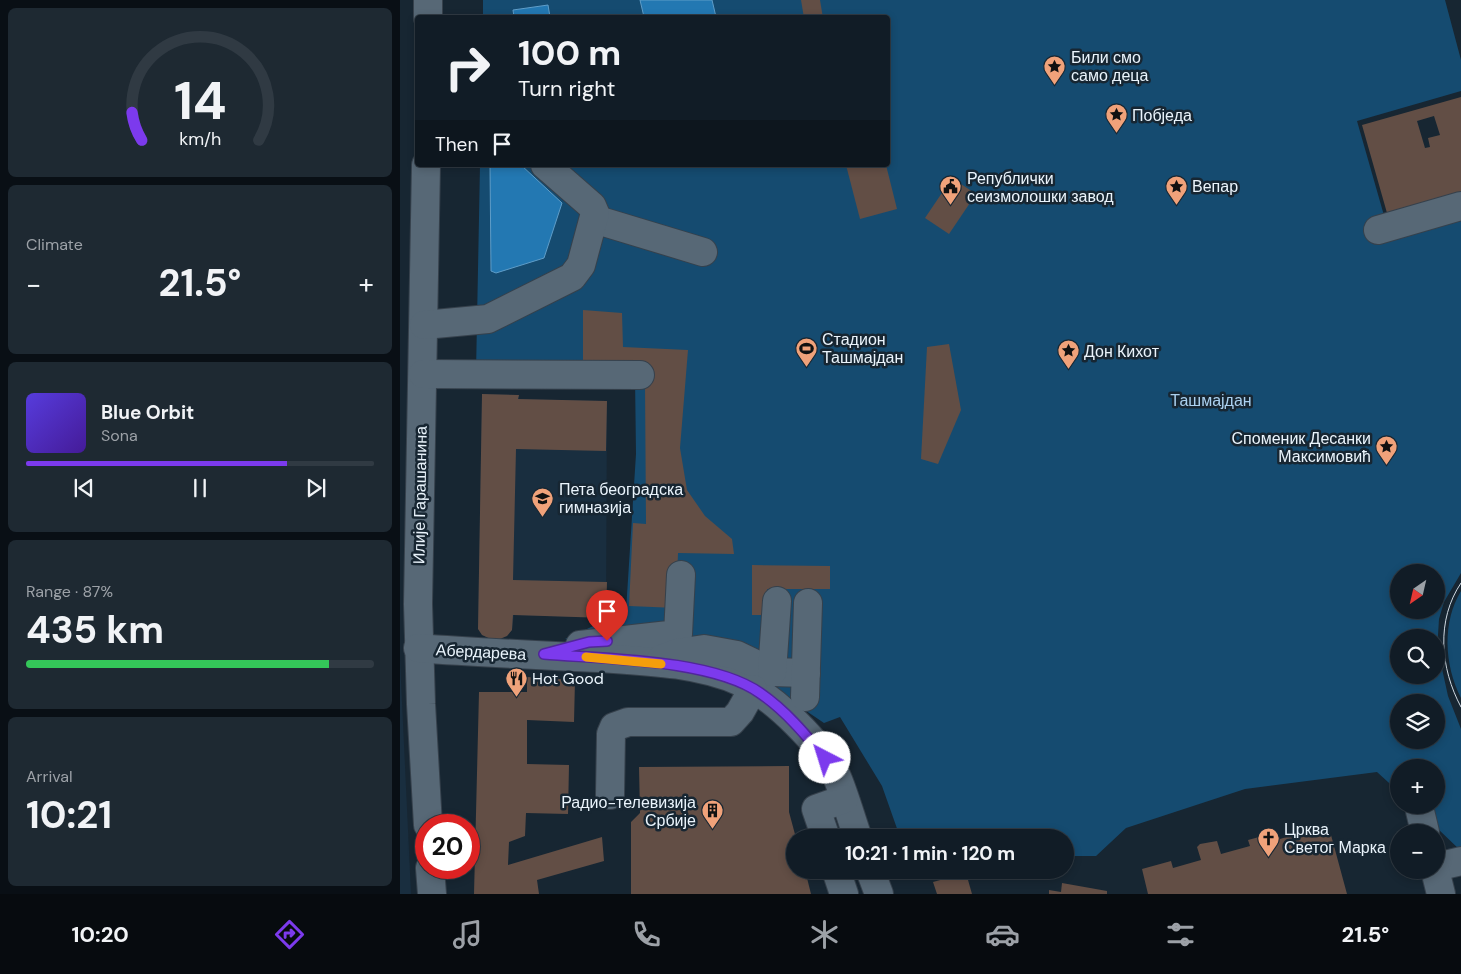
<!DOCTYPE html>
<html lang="en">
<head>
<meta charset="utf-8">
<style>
	body { margin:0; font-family:"DM Sans",sans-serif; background:#1e2932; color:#f1f3f6; height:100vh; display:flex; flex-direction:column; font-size:19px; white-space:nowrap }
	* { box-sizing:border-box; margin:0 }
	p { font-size:16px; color:#9ca1a7 }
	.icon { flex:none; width:28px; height:28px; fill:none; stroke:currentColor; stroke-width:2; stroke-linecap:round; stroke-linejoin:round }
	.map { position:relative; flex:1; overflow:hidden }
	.details { display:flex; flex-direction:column; gap:8px; padding:8px; background:#090f15; width:400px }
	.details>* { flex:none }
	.hud { position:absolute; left:15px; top:15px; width:475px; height:152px; border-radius:5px; box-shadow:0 2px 8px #0003,0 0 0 1px #303a43; background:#111c26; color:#f1f3f6; overflow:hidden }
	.needle { width:32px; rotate:214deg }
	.controls { position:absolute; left:990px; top:564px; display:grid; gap:10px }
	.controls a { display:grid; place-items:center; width:55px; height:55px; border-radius:50%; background:#111c26; box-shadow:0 2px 8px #0003,0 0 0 1px #303a43; font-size:25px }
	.speed { position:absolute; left:15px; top:814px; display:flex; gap:10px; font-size:25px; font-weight:700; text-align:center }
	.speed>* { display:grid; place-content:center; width:65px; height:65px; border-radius:50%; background:#111c26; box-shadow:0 2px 8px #0003,0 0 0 1px #303a43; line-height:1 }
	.speed .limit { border:8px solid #d22; background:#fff; color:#111 }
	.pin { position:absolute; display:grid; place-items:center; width:42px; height:42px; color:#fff; margin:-51px -21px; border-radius:50% 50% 50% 0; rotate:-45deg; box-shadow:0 0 5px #0007 }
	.pin .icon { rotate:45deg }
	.me { position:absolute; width:55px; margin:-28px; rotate:320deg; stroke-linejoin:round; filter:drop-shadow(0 0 4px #0008) }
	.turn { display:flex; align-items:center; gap:18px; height:105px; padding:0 20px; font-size:22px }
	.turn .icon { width:65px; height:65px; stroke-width:2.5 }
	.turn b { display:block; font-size:35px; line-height:42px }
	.then { display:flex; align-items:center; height:48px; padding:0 20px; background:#0003; gap:10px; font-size:19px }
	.big { font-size:38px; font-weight:700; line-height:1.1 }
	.details .card { flex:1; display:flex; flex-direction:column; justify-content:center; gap:8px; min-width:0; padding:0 18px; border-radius:8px; background:#1e2932 }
	.details .dial { align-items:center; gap:0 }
	.dial svg { height:130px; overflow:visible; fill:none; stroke:#303a43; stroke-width:7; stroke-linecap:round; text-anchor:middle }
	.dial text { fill:#f1f3f6; stroke:none }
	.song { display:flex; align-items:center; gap:15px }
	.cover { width:60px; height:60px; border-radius:8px; background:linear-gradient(135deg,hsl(250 70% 55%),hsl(260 70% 35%)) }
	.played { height:5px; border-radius:2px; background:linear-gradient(90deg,#7c3aed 75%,#303a43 75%) }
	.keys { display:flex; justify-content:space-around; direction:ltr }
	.heat { display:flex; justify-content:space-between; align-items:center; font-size:28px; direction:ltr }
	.charge { height:8px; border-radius:4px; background:linear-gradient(90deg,#34c759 87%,#303a43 0) }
	.trip { position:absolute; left:386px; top:829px; width:288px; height:50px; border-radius:25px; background:#111c26; box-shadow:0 2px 8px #0003,0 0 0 1px #303a43; font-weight:700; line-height:50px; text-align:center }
	.tab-bar { display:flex; height:80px; justify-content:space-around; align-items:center; background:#070b0f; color:#9ca1a7 }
	.tab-bar .icon { width:35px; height:35px }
	.tab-bar .active { color:#7c3aed }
	.tab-bar b { font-size:22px; color:#f1f3f6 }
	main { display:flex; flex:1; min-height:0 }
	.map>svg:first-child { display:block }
</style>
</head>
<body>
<main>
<section class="details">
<div class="card dial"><svg viewBox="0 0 100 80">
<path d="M14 69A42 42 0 1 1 86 69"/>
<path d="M14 69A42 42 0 0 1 8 52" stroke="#7c3aed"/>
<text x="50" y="56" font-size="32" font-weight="700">14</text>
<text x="50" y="72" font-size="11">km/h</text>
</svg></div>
<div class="card"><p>Climate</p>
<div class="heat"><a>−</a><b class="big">21.5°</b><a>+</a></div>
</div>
<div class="card">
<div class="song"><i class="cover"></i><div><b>Blue Orbit</b><p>Sona</p></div></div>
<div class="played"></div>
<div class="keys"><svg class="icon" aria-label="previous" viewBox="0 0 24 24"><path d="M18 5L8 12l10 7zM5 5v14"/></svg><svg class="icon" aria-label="pause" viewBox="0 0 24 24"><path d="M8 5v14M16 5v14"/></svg><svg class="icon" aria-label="next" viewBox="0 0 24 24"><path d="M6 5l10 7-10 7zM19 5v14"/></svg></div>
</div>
<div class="card"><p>Range · 87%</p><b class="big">435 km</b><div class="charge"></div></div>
<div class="card"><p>Arrival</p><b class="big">10:21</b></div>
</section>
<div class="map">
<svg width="1061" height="894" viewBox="0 0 1061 894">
	<rect width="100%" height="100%" fill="#172632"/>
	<g fill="#192e3f">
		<path d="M82 394 119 395V399L207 401 206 618 114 615 112 630 107 636 95 641 82 635 78 629Z"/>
		<path d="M0 660 11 894H0Z"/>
	</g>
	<g fill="#154b70" fill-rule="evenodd">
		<path d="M83 0H1045L1061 60V91L957 121 985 219 1061 198V573L1044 602 1039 619 1038 635 1039 655 1048 696 1061 729V851L1013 805H1036V768H999V792L977 772 845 789 726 828 696 856H665V838L500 837 482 786 440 717 424 723 322 654 165 639 226 611 236 454 235 377 76 373 80 165H488V18H83ZM999 572H1036V610H999ZM999 638H1036V675H999ZM999 702H1036V740H999Z"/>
		<path d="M1061 591V698C1044 665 1042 622 1061 591Z"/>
	</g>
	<g fill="#2378b2" stroke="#5f9dc8">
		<path d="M240 0H312L316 17H244Z"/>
		<path d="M148 5 150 17H114L113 10Z"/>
		<path d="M90 165H121L162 203 144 258 96 273 91 271Z"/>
	</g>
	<g fill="#624e45" fill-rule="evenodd">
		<path d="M401 0H420L423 18H404Z"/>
		<path d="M1061 97V192L987 213 962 125ZM1034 116 1040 135 1028 138 1030 147 1025 148 1017 121Z"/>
		<path d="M446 165H486L497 209 460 219Z"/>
		<path d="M552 178 576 194 549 234 525 218Z"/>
		<path d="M183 310 222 313 223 347 288 350 280 448 287 490 305 516 332 539 334 554 278 553 276 608 229 606 233 523 246 524 245 382 183 366Z"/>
		<path d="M549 344 561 410 538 464 521 459 527 347Z"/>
		<path d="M82 394 119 395 118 399 207 401 206 451 116 449 113 580 207 582 206 618 113 615 112 630 107 636 95 641 82 635 78 629Z"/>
		<path d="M352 565 430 566V589H367V615H352Z"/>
		<path d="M127 677 175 680 174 722 127 720V764L169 765 168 814 126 813 125 836 109 842 108 865 202 837 204 861 137 880 139 894H74L79 692H127Z"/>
		<path d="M389 766V812L396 838 395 870H405L411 894H231V822L240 813 239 767Z"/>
		<path d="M928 824 947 894H748L742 869 771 861 773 868 801 860 797 847 800 844 817 841 821 854 850 846 848 840 877 832 880 839Z"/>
		<path d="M566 873 572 894H537L533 882Z"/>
		<path d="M662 883 707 891V894H649V890L661 892Z"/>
	</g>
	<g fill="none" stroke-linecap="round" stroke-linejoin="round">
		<defs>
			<g id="minor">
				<path d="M28 18V0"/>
				<path d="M26 165 18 604 21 704 28 825"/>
				<path d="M194 219 303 252"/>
				<path d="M978 230 1061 206"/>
				<path d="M24 325 88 319 172 277 181 265 195 213 192 206 145 165"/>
				<path d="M23 374 240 375"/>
				<path d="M180 645 278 634 281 575"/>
				<path d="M18 648C79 653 139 655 200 658 246 661 299 663 341 682 374 697 422 744 437 777 445 796 451 818 458 838"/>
				<path d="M261 659 277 653 304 649 337 655 372 672 406 673"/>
				<path d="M372 672 377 601"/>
				<path d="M405 697 408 603"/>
				<path d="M210 795 211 734 214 727 228 722H331L340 712 353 689"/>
				<path d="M1020 811 1025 832"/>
				<path d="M426 838 416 809 444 799"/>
				<path d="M1036 867 1061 861"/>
				<path d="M30 868 32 894"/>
				<path d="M436 870 444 894"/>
				<path d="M470 870 479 894"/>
				<path d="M1035 870 1041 894"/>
			</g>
		</defs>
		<use href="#minor" stroke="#36414c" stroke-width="30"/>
		<use href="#minor" stroke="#576876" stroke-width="28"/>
		<path stroke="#d0dae3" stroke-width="1" d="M1061 583C1036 620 1040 668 1061 707"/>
	</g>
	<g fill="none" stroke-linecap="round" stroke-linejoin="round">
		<defs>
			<path id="route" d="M207 641 189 642 144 654C203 659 312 659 360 693 386 711 405 734 425 758"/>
		</defs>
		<use href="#route" stroke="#51269a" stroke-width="12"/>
		<use href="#route" stroke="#7c3aed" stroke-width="9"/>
		<path stroke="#f59e0b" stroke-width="9" d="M186 657 261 664"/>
	</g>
	<defs>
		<symbol id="sight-pin" viewBox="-11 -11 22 30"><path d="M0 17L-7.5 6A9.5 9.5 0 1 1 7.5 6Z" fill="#f0a27a" stroke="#172632"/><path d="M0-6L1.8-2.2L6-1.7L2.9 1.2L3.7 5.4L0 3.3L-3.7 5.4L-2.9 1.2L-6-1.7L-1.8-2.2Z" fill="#111"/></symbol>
		<symbol id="civic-pin" viewBox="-11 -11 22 30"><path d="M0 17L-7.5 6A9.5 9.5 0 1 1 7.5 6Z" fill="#f0a27a" stroke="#172632"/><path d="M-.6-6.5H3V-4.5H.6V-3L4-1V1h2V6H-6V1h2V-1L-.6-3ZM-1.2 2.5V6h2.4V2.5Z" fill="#111"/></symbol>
		<symbol id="stadium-pin" viewBox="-11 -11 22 30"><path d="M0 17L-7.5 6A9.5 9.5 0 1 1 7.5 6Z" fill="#f0a27a" stroke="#172632"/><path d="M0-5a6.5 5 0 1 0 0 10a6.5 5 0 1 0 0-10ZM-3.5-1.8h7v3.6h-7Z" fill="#111"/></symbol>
		<symbol id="school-pin" viewBox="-11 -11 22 30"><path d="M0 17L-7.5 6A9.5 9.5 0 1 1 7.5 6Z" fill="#f0a27a" stroke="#172632"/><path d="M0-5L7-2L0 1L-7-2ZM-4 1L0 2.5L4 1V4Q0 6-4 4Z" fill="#111"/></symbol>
		<symbol id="restaurant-pin" viewBox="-11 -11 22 30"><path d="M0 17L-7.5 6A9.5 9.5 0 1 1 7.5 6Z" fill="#f0a27a" stroke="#172632"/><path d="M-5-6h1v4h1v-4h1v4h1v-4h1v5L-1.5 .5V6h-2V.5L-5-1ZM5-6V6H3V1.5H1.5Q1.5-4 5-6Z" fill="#111"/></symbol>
		<symbol id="building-pin" viewBox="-11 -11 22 30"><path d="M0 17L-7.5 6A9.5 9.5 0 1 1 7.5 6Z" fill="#f0a27a" stroke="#172632"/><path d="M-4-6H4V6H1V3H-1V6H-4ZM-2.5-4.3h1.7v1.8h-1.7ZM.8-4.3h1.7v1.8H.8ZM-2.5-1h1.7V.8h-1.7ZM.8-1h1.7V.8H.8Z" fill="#111"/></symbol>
		<symbol id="church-pin" viewBox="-11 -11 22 30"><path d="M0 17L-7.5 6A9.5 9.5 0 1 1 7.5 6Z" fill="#f0a27a" stroke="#172632"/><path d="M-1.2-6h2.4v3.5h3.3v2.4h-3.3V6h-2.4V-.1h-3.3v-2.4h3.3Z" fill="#111"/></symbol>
	</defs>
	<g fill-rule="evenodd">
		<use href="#sight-pin" x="642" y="54" width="25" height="34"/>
		<use href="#sight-pin" x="704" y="102" width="25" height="34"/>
		<use href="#sight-pin" x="764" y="174" width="25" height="34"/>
		<use href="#civic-pin" x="538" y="174" width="25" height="34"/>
		<use href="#stadium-pin" x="394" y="336" width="25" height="34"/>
		<use href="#sight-pin" x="656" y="338" width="25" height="34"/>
		<use href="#sight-pin" x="974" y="434" width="25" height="34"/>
		<use href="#school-pin" x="130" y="486" width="25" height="34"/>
		<use href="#restaurant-pin" x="104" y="666" width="25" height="34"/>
		<use href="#building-pin" x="300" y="798" width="25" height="34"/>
		<use href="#church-pin" x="856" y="826" width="25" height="34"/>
	</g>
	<g text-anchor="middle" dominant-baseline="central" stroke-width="5" stroke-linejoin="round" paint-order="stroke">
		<g font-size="16" fill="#eaf4fc" stroke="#172632" text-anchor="start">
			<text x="671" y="57">Били смо<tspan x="671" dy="18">само деца</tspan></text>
			<text x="732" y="115">Побједа</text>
			<text x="567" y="178">Републички<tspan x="567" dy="18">сеизмолошки завод</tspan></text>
			<text x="792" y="186">Вепар</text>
			<text x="422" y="339">Стадион<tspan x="422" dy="18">Ташмајдан</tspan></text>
			<text x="684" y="351">Дон Кихот</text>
			<text x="971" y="438" text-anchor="end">Споменик Десанки<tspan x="971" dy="18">Максимовић</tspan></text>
			<text x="159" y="489">Пета београдска<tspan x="159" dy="18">гимназија</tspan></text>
			<text x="132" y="678">Hot Good</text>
			<text x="296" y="802" text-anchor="end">Радио-телевизија<tspan x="296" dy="18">Србије</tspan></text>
			<text x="884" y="829">Црква<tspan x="884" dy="18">Светог Марка</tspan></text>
		</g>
		<g font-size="16" fill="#abd1f0" stroke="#172632">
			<text x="811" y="400">Ташмајдан</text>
		</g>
		<g font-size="16" fill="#eaf4fc" stroke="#172632">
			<text transform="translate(20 495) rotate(-89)">Илије Гарашанина</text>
			<text transform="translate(81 652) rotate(3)">Абердарева</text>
		</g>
	</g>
</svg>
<div class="controls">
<a><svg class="needle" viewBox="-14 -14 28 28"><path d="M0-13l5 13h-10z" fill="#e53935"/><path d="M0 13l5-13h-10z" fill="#9ca1a7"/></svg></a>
<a><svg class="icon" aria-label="search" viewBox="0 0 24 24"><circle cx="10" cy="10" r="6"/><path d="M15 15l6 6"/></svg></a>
<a><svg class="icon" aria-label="layers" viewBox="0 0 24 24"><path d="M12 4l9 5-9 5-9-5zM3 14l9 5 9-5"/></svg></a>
<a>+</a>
<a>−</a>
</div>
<div class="speed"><div class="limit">20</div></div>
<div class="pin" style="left:207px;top:641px;background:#d93025"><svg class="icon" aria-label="arrive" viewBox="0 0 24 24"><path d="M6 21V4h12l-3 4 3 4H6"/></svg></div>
<svg class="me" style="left:425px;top:758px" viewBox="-20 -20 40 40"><circle r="19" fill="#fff"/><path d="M0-13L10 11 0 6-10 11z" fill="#7c3aed"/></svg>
<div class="trip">10:21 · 1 min · 120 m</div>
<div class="hud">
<div class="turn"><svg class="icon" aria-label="right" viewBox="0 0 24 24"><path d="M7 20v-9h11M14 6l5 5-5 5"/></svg><div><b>100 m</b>Turn right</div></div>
<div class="then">Then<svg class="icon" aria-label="arrive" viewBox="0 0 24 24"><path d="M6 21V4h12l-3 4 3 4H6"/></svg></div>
</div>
</div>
</main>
<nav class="tab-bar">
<b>10:20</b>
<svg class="icon active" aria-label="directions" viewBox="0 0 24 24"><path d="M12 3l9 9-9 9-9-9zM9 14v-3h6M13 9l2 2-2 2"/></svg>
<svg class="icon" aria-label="music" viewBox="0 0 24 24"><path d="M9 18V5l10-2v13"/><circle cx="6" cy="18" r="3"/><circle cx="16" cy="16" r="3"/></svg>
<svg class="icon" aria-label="phone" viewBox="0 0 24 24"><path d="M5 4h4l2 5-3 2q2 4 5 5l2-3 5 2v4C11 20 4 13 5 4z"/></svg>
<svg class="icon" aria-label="climate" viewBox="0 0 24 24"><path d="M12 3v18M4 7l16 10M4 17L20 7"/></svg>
<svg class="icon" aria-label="car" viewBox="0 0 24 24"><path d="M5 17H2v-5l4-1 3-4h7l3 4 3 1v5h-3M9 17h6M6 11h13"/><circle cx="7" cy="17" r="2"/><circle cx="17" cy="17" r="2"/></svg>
<svg class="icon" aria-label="filters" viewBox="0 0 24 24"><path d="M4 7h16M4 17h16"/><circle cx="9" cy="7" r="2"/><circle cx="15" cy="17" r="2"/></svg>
<b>21.5°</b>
</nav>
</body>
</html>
